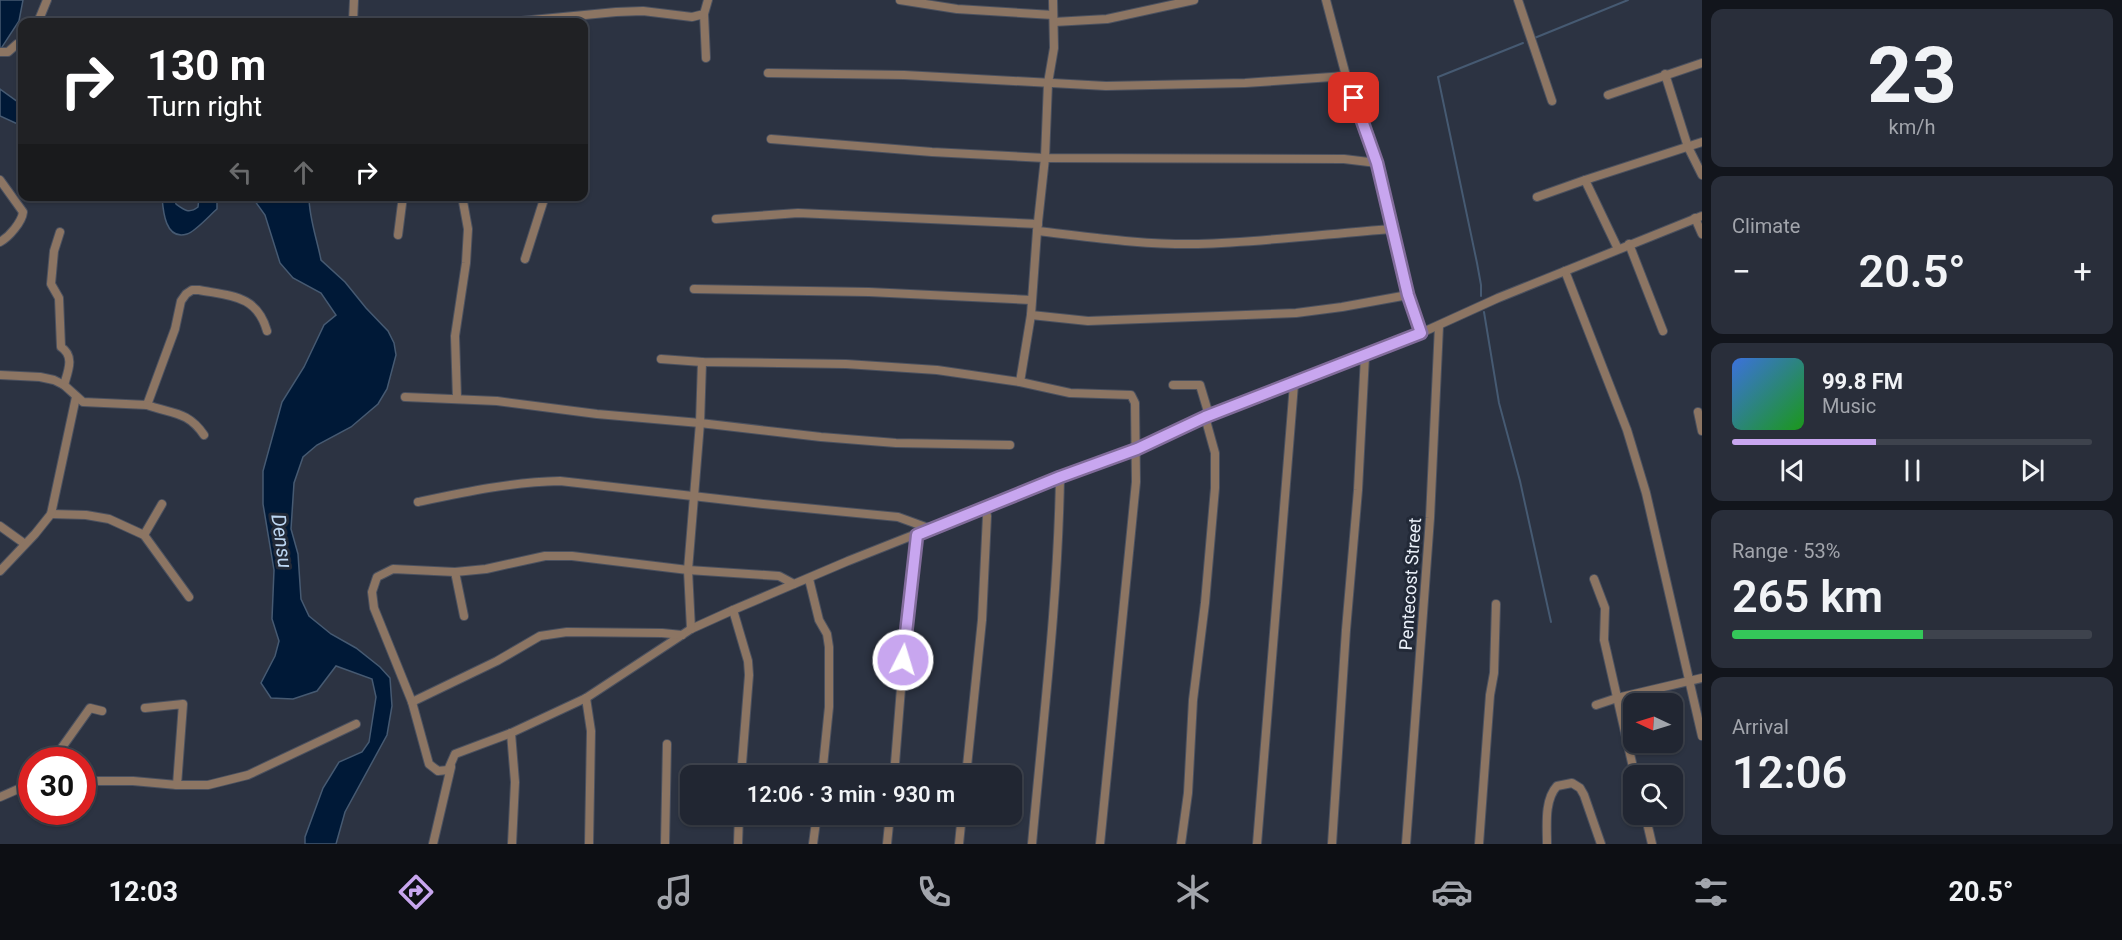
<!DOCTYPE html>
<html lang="en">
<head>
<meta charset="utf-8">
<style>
	body { margin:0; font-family:Roboto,sans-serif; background:#292e3a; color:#f1f3f6; height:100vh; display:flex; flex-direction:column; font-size:22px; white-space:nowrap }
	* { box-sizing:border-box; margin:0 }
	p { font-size:20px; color:#a2a5ac }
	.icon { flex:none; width:33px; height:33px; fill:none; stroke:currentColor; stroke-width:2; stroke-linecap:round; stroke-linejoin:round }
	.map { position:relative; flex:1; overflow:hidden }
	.side { display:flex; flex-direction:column; gap:9px; padding:9px; background:#12151c; width:420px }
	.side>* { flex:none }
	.banner { position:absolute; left:18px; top:18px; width:570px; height:183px; border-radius:12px; box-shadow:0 2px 4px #0004,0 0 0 2px #3e434d; background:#202124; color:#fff; overflow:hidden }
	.needle { width:39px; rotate:274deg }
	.controls { position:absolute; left:1623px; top:693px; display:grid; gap:12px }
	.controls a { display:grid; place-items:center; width:60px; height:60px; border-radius:12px; background:#212632; box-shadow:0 2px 4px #0004,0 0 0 2px #3e434d; font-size:30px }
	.speed { position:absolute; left:18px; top:747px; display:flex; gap:12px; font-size:30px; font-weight:700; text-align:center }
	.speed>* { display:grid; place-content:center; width:78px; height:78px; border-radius:50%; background:#212632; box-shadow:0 2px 4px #0004,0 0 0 2px #3e434d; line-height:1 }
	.speed .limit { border:9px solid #d22; background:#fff; color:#111 }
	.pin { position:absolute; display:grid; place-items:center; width:51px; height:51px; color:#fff; margin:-26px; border-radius:12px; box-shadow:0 3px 9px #0006 }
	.me { position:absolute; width:66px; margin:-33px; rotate:5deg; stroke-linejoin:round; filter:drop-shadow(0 0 4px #0008) }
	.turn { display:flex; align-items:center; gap:21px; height:126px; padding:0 30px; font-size:27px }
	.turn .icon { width:78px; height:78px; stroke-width:2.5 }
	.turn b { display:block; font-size:42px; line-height:51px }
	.lanes { display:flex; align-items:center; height:57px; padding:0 30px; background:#0003; justify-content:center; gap:30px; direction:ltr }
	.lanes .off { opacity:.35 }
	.big { font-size:45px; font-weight:600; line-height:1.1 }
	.side .tile { flex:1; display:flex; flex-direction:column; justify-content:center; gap:9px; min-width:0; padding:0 21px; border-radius:12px; background:#292e3a }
	.side .dial { align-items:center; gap:0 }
	.dial b { font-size:78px; line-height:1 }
	.song { display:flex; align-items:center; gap:18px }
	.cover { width:72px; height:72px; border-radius:9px; background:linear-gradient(135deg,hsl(220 70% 55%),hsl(120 70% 35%)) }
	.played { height:6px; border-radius:3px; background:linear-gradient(90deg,#c8a6ef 40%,#3e434d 40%) }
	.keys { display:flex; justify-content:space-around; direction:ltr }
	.heat { display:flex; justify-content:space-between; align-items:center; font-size:33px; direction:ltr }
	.charge { height:9px; border-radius:4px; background:linear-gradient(90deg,#34c759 53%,#3e434d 0) }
	.trip { position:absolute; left:680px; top:765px; width:342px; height:60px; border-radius:12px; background:#212632; box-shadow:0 2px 4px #0004,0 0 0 2px #3e434d; font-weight:600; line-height:60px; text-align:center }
	.tab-bar { display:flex; height:96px; justify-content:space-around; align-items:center; background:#0d0f14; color:#a2a5ac }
	.tab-bar .icon { width:42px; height:42px }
	.tab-bar .current { color:#c8a6ef }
	.tab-bar b { font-size:27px; color:#f1f3f6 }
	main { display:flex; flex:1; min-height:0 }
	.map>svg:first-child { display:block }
</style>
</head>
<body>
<main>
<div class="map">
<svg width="1702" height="844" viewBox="0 0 1702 844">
	<rect width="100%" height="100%" fill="#2c3342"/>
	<g fill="#001937" stroke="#465a72" stroke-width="1.5">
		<path d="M0 0H23L19 21 0 50Z"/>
		<path d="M0 89 22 105V126L0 116Z"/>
		<path d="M162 197H174L176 204C184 210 189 214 198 207L199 197H217V209C210 215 195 232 187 234 165 241 163 210 162 197Z"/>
		<path d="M252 197H309C309 218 317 239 321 260L345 282 366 308 388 331 394 343 396 355 387 389 378 404 351 427 317 445 303 457 294 483 291 529 298 554 301 599 309 616 331 634 356 648 380 667 390 678 392 706 387 735 345 812 336 844H305V837L323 788 339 762 362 752 369 742 376 697 372 679 336 666 317 691 293 699 271 698 261 683 275 656 279 641 272 619 274 570 263 504V471L282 402 304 367 324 325 336 315 321 293 293 278 280 263 265 215Z"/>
	</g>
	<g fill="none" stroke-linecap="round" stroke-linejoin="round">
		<g stroke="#465a72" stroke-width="2">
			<path d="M1532 39 1628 0"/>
			<path d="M1481 296V285L1477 263 1438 77 1523 43"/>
			<path d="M1484 312 1499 403 1520 481 1551 622"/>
		</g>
		<defs>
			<g id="minor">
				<path d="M900 0 957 9 1053 15"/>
				<path d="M1326 0 1346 76 1377 163 1408 295 1421 333"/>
				<path d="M1518 0 1552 101"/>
				<path d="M704 14 706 58"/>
				<path d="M38 22 47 0"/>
				<path d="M353 22 354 0"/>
				<path d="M511 22 616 12 643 11 692 17 704 14 708 0"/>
				<path d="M1054 22 1107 19 1194 0"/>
				<path d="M0 52H8L17 44 22 43"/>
				<path d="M768 73 904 75 1106 86 1245 83 1346 76"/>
				<path d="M1665 74 1688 147 1702 175"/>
				<path d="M1608 95 1702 63"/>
				<path d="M771 139 932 152 1045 158 1344 159 1377 163"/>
				<path d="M0 180 23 212C22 222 9 237 0 242"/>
				<path d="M1537 197 1585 180"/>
				<path d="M1695 218 1702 234"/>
				<path d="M716 219 798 213 1038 224"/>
				<path d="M1037 231C1090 237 1144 245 1198 244 1262 242 1327 234 1391 229"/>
				<path d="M60 232 54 251 51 284 59 298 61 347C75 356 68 371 64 385"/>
				<path d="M398 235 403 196"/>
				<path d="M1629 244 1663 331"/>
				<path d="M1618 249 1585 180 1702 142"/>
				<path d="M525 259 545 196"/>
				<path d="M1565 271 1627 430 1646 493 1702 736"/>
				<path d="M694 289 869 292 1031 300"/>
				<path d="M1031 315 1088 321 1296 313 1342 307 1408 295"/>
				<path d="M661 359 702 362 846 364 937 370 1020 382 1070 393 1131 395 1135 403 1136 482 1100 844"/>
				<path d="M0 375 40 377 54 380 64 385 83 402 147 405 175 329 181 301 186 294 192 290H199C231 296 257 295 267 331"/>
				<path d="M1020 382 1031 315 1037 231 1045 158 1048 83 1054 48 1053 0"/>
				<path d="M1173 385H1200L1209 415"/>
				<path d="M405 397 497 401 597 414 700 423 821 437 896 443 1010 445"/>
				<path d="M457 398 455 336 466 263 468 229 462 196"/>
				<path d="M147 405C172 414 188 411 204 435"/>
				<path d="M1698 412 1702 431"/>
				<path d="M418 502C465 492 511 482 560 481L763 504 898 517 931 529"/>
				<path d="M51 514 86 515 109 519 144 535 189 597"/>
				<path d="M0 526 25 544"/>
				<path d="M144 535 162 504"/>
				<path d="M0 571 35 534 51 514 76 397"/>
				<path d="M455 572 464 616"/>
				<path d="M809 579 819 620 827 634 829 647V707L822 776"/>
				<path d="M1594 579 1605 608 1604 640 1635 776"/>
				<path d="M794 584 779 576 688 570 572 556H545L486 569 455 572 393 569 377 577 372 592 374 608 412 702 429 764 438 771 448 770 455 754 511 733 586 698 691 629 733 610 848 561 1060 477 1137 449 1205 417 1421 333 1498 298 1702 216"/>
				<path d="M733 610 748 661 749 675 741 776"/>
				<path d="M691 629 688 570 700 423 702 362"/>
				<path d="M586 698 591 731 589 844"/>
				<path d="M412 702 497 661 540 636 567 632 662 633 682 635"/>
				<path d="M1596 705 1617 698 1702 678"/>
				<path d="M145 708 183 704 177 785"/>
				<path d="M511 733 515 782 512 844"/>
				<path d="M53 760 90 708 102 711"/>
				<path d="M894 776 905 638 917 535"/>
				<path d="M966 776 982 620 987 516 985 507"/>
				<path d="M82 781H133L177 785H208L248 775 356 724"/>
				<path d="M0 797 32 783"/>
				<path d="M1645 814 1652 844"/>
				<path d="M433 844 451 767"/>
				<path d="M665 844 667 744"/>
				<path d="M738 844 739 814"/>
				<path d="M813 844 817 814"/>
				<path d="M887 844 890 814"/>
				<path d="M959 844 962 814"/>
				<path d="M1032 844C1043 721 1058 600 1060 477"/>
				<path d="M1181 844 1188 793 1193 700 1205 603 1215 488V453L1205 417"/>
				<path d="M1257 844 1294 384"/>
				<path d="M1332 844 1346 630 1358 490 1365 356"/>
				<path d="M1406 844 1430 518 1439 326"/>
				<path d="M1479 844 1490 695 1494 673 1496 604"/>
				<path d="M1547 844C1547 826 1544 800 1557 786L1572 783 1580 788 1584 795 1601 844"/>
			</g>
		</defs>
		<use href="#minor" stroke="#4b515f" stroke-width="10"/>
		<use href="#minor" stroke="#8c7563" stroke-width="8"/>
	</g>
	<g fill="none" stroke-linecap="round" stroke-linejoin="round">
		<defs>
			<path id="route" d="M903 660 917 535 1060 477 1137 449 1205 417 1421 333 1408 295 1377 163 1354 98"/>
		</defs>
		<use href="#route" stroke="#826c9b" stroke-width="15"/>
		<use href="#route" stroke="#c8a6ef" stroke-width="10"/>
	</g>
	<g text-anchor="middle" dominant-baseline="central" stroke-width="6" stroke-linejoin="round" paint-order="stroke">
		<g font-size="18" fill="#ebf1fa" stroke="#222937">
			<text transform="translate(1410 584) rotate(-86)">Pentecost Street</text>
		</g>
		<g font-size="20" font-style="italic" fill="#bdd6f2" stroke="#222937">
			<text transform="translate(282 541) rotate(82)">Densu</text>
		</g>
	</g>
</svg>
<div class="controls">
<a><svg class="needle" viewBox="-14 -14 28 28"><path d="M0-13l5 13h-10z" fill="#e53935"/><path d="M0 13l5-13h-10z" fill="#a2a5ac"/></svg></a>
<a><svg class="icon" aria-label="search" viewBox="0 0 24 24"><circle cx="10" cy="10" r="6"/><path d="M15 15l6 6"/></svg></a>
</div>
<div class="speed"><div class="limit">30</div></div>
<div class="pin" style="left:1354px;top:98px;background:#d93025"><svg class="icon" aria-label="arrive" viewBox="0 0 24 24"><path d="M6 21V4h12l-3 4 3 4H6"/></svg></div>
<svg class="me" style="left:903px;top:660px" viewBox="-20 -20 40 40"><circle r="17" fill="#c8a6ef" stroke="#fff" stroke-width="3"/><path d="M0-11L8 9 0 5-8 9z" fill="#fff"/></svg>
<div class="trip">12:06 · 3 min · 930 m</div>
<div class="banner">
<div class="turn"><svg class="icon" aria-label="right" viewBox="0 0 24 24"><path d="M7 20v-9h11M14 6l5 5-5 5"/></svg><div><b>130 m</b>Turn right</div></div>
<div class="lanes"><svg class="icon off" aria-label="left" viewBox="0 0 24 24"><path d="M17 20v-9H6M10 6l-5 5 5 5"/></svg><svg class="icon off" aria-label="ahead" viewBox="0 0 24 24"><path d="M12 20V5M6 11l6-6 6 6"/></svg><svg class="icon" aria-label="right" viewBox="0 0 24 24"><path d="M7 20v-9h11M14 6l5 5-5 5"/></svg></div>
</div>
</div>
<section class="side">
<div class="tile dial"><b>23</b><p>km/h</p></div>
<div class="tile"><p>Climate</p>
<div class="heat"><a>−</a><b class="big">20.5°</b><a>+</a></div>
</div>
<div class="tile">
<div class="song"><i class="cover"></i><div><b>99.8 FM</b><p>Music</p></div></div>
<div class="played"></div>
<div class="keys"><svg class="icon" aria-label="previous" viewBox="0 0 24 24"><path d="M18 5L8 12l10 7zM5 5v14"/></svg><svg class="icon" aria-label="pause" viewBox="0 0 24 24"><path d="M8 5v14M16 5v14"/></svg><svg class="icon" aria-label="next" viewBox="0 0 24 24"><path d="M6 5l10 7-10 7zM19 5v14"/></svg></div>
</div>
<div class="tile"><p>Range · 53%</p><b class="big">265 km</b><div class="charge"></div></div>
<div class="tile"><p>Arrival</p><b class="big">12:06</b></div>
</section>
</main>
<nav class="tab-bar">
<b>12:03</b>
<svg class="icon current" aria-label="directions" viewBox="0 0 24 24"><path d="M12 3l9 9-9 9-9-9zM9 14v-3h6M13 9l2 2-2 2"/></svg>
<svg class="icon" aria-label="music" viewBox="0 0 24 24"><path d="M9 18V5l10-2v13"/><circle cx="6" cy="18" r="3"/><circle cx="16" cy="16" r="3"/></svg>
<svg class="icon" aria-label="phone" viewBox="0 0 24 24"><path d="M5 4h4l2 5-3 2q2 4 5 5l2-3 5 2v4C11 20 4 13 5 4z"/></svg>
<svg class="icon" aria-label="climate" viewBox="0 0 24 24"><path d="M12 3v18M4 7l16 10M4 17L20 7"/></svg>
<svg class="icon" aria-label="car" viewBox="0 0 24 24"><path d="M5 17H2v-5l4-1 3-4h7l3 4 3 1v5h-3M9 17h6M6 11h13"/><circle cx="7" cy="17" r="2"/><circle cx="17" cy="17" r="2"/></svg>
<svg class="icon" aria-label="filters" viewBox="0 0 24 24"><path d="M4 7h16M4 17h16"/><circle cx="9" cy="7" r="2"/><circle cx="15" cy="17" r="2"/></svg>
<b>20.5°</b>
</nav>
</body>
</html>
